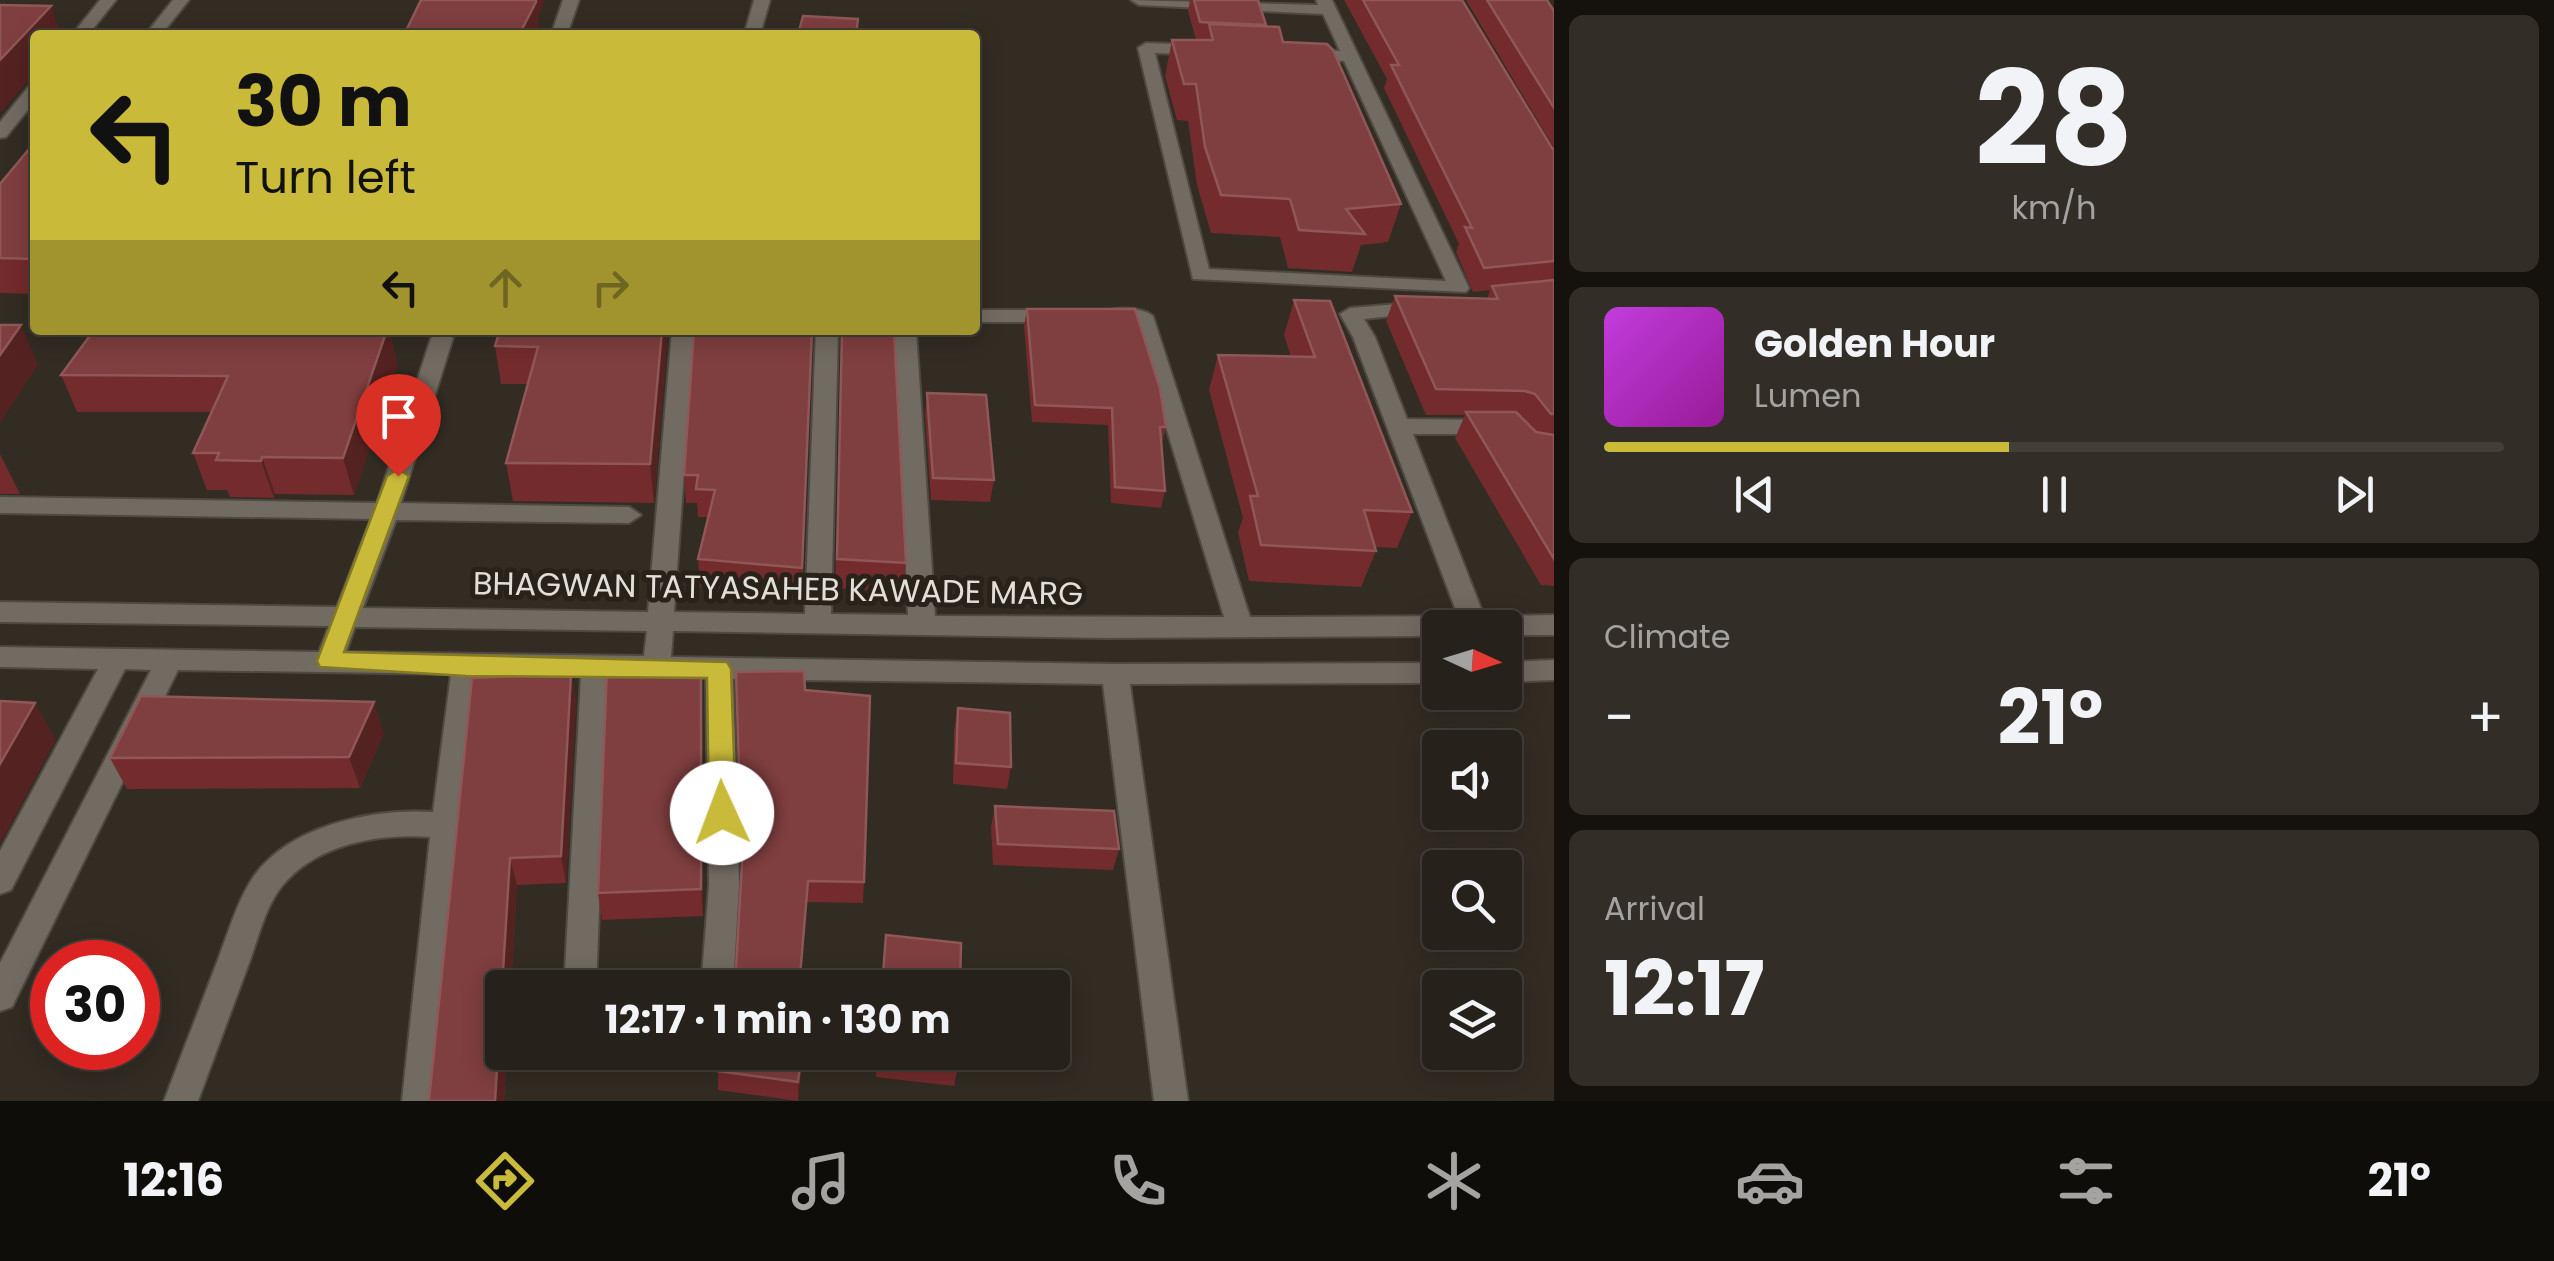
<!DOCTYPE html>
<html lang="en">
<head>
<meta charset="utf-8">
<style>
	body { margin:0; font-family:Poppins,sans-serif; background:#322e27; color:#f1f3f6; height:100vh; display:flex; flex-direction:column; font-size:38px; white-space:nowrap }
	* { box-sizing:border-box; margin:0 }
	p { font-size:32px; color:#a4a3a2 }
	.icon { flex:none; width:55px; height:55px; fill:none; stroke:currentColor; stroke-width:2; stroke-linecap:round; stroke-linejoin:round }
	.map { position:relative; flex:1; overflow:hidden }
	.panel { display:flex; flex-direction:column; gap:15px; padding:15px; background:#15120e; width:1000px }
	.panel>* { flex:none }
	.guide { position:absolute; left:30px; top:30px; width:950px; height:305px; border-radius:10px; box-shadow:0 5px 25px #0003,0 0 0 2px #423e39; background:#caba3a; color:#111; overflow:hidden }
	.needle { width:65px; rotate:94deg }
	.buttons { position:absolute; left:1422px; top:610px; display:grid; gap:20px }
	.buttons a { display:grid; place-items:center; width:100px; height:100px; border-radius:10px; background:#26211a; box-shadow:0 5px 25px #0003,0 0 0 2px #423e39; font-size:50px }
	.speed { position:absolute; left:30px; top:940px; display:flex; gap:20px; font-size:50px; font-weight:700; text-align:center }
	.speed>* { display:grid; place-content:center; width:130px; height:130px; border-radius:50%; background:#26211a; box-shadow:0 5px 25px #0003,0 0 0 2px #423e39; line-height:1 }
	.speed .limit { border:15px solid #d22; background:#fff; color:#111 }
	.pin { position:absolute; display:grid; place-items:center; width:85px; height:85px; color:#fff; margin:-102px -42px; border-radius:50% 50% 50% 0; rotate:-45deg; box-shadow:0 0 10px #0007 }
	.pin .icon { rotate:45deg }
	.me { position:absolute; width:110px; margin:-55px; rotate:358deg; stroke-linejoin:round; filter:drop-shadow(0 0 8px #0008) }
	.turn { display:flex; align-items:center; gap:35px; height:210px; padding:0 40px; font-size:45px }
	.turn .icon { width:130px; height:130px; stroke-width:2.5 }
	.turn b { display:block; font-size:70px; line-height:85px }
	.lanes { display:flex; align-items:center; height:95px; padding:0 40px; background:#0003; justify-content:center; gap:50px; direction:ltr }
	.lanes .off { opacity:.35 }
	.big { font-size:75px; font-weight:700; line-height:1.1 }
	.panel .card { flex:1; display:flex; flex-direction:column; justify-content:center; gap:15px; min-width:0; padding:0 35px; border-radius:15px; background:#322e27 }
	.panel .dial { align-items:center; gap:0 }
	.dial b { font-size:130px; line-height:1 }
	.song { display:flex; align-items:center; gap:30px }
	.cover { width:120px; height:120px; border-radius:15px; background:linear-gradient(135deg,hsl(290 70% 55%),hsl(300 70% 35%)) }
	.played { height:10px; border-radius:5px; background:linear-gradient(90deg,#caba3a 45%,#423e39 45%) }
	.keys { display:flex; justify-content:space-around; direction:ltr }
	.heat { display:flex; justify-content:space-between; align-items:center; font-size:55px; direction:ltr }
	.trip { position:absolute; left:485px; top:970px; width:585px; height:100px; border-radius:10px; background:#26211a; box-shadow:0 5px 25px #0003,0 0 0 2px #423e39; font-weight:700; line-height:100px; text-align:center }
	.tab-bar { display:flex; height:160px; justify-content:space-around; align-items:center; background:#0f0d0a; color:#a4a3a2 }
	.tab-bar .icon { width:70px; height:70px }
	.tab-bar .current { color:#caba3a }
	.tab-bar b { font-size:45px; color:#f1f3f6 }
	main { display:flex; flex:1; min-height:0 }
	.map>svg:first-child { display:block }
</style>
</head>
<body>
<main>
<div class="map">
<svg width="1554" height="1101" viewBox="0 0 1554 1101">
	<rect width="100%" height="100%" fill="#322c23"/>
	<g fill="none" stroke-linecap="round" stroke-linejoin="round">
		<defs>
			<g id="minor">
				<path d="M100 0H116L88 35H72Z"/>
				<path d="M173 0H189L161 35H145Z"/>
				<path d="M563 0H579L567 35H551Z"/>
				<path d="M754 0H770L760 35H744Z"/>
				<path d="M1131 0 1318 5 1316 0H1332L1469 288 1466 292 1193 279 1138 48 1146 43 1205 45 1213 50 1205 55 1155 53 1209 269 1446 281 1344 61 1305 59 1297 54 1305 49 1340 51 1323 14 1139 5Z"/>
				<path d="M35 85V101L6 137 0 138V122L29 86Z"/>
				<path d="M1421 302 1428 304 1431 308 1428 312 1364 319 1375 337 1407 419 1493 420 1504 427 1493 434H1413L1484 616 1554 615V635H1505V628H1440V636L1106 638 673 631 671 657 1115 664 1440 663V683L1130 684 1188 1101H1154L1103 684 733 679 739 885 733 988H701L709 885 706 678 608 677 596 988H564L581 676 478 675 436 1101H402L430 837C379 833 316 844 282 886 265 907 258 939 249 963 232 1009 215 1055 198 1101H164C182 1053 201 1005 219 957 230 928 241 889 262 866 301 823 378 808 433 812L451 674 178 670 12 1007 0 1011V963L151 670 125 669 11 890 0 894V851L98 669 0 667V647L319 652 329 626 0 622V602L337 607 371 519 0 513V497L377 503 431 338 442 332 453 338 401 503 629 507 641 515 629 523 396 520 363 608 648 612 672 330H694L674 612 805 614 816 330H838L831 614 908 615 894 330H916L935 616 1224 617 1134 322H1106L1096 316C1108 306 1141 306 1153 316L1250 617 1458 616 1353 337 1340 314 1350 308ZM355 627 647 631 644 656 346 652Z"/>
				<path d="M975 310H1061L1071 316 1061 322H975Z"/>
				<path d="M1554 660V680L1505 682V662Z"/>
			</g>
		</defs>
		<use href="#minor" stroke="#4e4941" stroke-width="4"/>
		<use href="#minor" fill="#726b61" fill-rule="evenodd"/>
	</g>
	<g fill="#732b2d">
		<path d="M1190 0H1258L1266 25 1283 42 1401 204 1388 242 1361 245 1352 272 1288 268 1280 237 1211 233 1197 185 1188 121 1177 120 1165 76 1172 40H1196L1188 11Z"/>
		<path d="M1344 0H1462L1552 148 1554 149V586L1541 585 1455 438 1465 415H1426L1386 321 1395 296 1487 299 1490 290 1473 292 1456 252 1459 244 1384 88 1387 79Z"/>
		<path d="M1466 0H1547L1554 11V148Z"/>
		<path d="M35 142V294L0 293V184Z"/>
		<path d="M1294 300 1412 512 1397 548 1375 547 1376 551 1361 587 1249 581 1238 532 1243 518 1209 390 1218 355 1291 357 1284 335Z"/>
		<path d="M1027 309 1166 427 1162 444 1165 491 1161 508 1111 503 1108 425 1032 422 1024 326Z"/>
		<path d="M94 330H389L397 364 354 495 275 494 274 498 230 497 227 490H207L193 453 211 412H77L61 375Z"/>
		<path d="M500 330H667V341L654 503 513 501 506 463 527 384H501L495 346Z"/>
		<path d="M812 330 802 596 700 587 698 559 708 517H698L697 503H686L684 475Z"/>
		<path d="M842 330 906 563 903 592 835 588Z"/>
		<path d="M927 393 994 480 990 502 931 500 925 414Z"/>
		<path d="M0 454 20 494H0Z"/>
		<path d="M701 667 702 695 703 916 602 920 598 893Z"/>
		<path d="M571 674 576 702 566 883 517 885 511 988H502V1052H507L504 1101H429Z"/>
		<path d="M805 690 864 882 863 903 807 902 728 976 736 968Z"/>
		<path d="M958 708 1011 767 1007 789 953 784 954 730Z"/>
		<path d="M384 733 360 788 127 789 110 758Z"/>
		<path d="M995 806 1119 849 1113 870 993 865 991 827Z"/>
		<path d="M583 1052H803L798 1101 718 1090V1067L586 1064Z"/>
		<path d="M877 1052H958V1067L954 1086 876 1077Z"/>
	</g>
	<g fill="#542321">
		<path d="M536 0H545L538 16 539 26 534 35H519Z"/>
		<path d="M51 6 61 35H35V73L0 113V60Z"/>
		<path d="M21 325 38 365 0 423V355Z"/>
		<path d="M387 330H389L397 364 354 495 343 458Z"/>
		<path d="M662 330H667V341L654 503 650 464Z"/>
		<path d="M262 457 275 494 274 498 261 461Z"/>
		<path d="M701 667 702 695 703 916 701 889Z"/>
		<path d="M571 674 576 702 566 883 561 856Z"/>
		<path d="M374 702 384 733 360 788 349 757Z"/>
		<path d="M35 703 56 740 0 843V764Z"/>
		<path d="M510 858 517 885 511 988H502V1052H507L504 1101H495Z"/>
		<path d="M802 1052H803L798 1101V1082Z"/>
	</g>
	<g fill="#7f3e3f" stroke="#8f5757" stroke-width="2.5">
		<path d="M421 0H536V2L519 35H404Z"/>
		<path d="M1194 0H1258L1266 25 1200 22Z"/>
		<path d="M1363 0H1462L1552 148 1554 149V261L1484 268 1465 227 1472 228 1391 65H1399Z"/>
		<path d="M1487 0H1547L1554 11V108Z"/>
		<path d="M0 5 51 6 0 60Z"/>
		<path d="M803 16 858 19 856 35H798Z"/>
		<path d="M1209 24 1279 27 1283 42 1327 44 1333 50 1401 204 1346 209 1365 234 1299 230 1290 199 1221 195 1205 147 1196 84H1184L1172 40H1213Z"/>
		<path d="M35 142V259L0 258V184Z"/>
		<path d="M1554 280V414H1551L1535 394 1525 391 1436 389 1395 296 1498 299 1492 286Z"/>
		<path d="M1294 300 1330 301 1412 512 1364 510 1376 551 1261 545 1250 496H1258L1218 355 1315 357Z"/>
		<path d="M1027 309H1135L1160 389 1166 427H1160L1165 491 1115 487 1112 408 1035 405Z"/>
		<path d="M0 325H21L0 355Z"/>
		<path d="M94 330H387L343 458 262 457 261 461 216 460 219 453H193L228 376 61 375Z"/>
		<path d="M500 330H662L650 464 506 463 538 347 495 346Z"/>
		<path d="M694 330H812L802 568 698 559 715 490 696 489 698 475H684Z"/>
		<path d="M842 330H894L906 563 837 559Z"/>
		<path d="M927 393 986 395 994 480 933 478Z"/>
		<path d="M1466 412H1516L1536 432 1554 435V559Z"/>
		<path d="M701 667V889L598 893 607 669Z"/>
		<path d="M804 671 805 690 870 696 864 882 808 881 799 988H589L591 973 728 976 736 968 742 864 736 672Z"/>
		<path d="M571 674 561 856 510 858 495 1101H429L472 678Z"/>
		<path d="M141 696 374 702 349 757 110 758Z"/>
		<path d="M0 701 35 703 0 764Z"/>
		<path d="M958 708 1010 713 1011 767 956 763Z"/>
		<path d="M995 806 1114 811 1119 849 998 844Z"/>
		<path d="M886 935 961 943 960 988H882Z"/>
		<path d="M720 1052H802L798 1082 717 1071Z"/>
		<path d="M878 1052H958V1067L878 1058Z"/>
	</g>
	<path fill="#caba3a" stroke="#837926" stroke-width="2.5" d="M398 469 409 476 344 652 727 662 731 669 736 813 732 821 722 824 713 821 709 813 707 678 466 676 320 667 317 661 387 476Z"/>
	<g text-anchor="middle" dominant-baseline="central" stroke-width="10" stroke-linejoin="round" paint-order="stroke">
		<g font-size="32" fill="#e2ded8" stroke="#282219">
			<text transform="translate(778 588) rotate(1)">BHAGWAN TATYASAHEB KAWADE MARG</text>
		</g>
	</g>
</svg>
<div class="buttons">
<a><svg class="needle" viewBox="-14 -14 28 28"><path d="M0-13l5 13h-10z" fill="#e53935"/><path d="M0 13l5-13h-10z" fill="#a4a3a2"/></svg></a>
<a><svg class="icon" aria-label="sound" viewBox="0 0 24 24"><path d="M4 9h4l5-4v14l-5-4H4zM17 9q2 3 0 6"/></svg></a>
<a><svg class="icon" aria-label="search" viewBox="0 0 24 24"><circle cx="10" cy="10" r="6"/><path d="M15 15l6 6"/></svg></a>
<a><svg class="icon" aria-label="layers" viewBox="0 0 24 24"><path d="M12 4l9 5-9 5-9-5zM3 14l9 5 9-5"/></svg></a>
</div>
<div class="speed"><div class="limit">30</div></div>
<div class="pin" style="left:398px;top:476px;background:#d93025"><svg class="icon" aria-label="arrive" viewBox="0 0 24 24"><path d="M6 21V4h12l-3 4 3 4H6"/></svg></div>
<svg class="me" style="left:722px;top:813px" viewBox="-20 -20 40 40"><circle r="19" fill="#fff"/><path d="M0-13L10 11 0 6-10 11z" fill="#caba3a"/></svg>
<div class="trip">12:17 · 1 min · 130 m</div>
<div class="guide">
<div class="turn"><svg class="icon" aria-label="left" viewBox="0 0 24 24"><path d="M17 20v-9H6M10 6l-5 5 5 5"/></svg><div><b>30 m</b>Turn left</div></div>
<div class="lanes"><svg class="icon" aria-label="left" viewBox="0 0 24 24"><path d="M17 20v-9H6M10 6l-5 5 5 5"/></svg><svg class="icon off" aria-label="ahead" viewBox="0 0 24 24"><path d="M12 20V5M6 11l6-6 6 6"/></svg><svg class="icon off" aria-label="right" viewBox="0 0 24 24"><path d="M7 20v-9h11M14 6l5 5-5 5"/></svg></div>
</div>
</div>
<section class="panel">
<div class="card dial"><b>28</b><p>km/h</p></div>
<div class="card">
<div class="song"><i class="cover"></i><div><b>Golden Hour</b><p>Lumen</p></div></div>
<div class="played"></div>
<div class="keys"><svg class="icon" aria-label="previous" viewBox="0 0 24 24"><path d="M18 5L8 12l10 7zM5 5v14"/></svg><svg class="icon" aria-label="pause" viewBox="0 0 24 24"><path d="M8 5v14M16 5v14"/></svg><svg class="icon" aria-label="next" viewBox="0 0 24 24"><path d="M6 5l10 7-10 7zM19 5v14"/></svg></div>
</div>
<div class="card"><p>Climate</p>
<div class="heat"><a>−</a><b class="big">21°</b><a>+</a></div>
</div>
<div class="card"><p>Arrival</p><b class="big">12:17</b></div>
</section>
</main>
<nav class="tab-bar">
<b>12:16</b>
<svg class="icon current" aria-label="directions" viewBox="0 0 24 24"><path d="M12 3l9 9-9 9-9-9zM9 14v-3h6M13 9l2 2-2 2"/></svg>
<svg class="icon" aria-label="music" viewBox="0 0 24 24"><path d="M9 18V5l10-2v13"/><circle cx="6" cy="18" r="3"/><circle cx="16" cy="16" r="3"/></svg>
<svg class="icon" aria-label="phone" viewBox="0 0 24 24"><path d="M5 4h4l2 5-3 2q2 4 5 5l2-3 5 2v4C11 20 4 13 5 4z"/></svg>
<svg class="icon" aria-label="climate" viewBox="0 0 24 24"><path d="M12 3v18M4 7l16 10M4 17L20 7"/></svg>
<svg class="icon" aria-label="car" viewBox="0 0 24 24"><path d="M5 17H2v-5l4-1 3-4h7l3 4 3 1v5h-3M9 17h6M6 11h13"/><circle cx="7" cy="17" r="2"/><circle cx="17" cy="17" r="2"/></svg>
<svg class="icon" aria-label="filters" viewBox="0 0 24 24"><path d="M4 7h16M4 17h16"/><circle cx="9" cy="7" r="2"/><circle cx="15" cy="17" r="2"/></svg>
<b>21°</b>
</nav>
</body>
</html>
